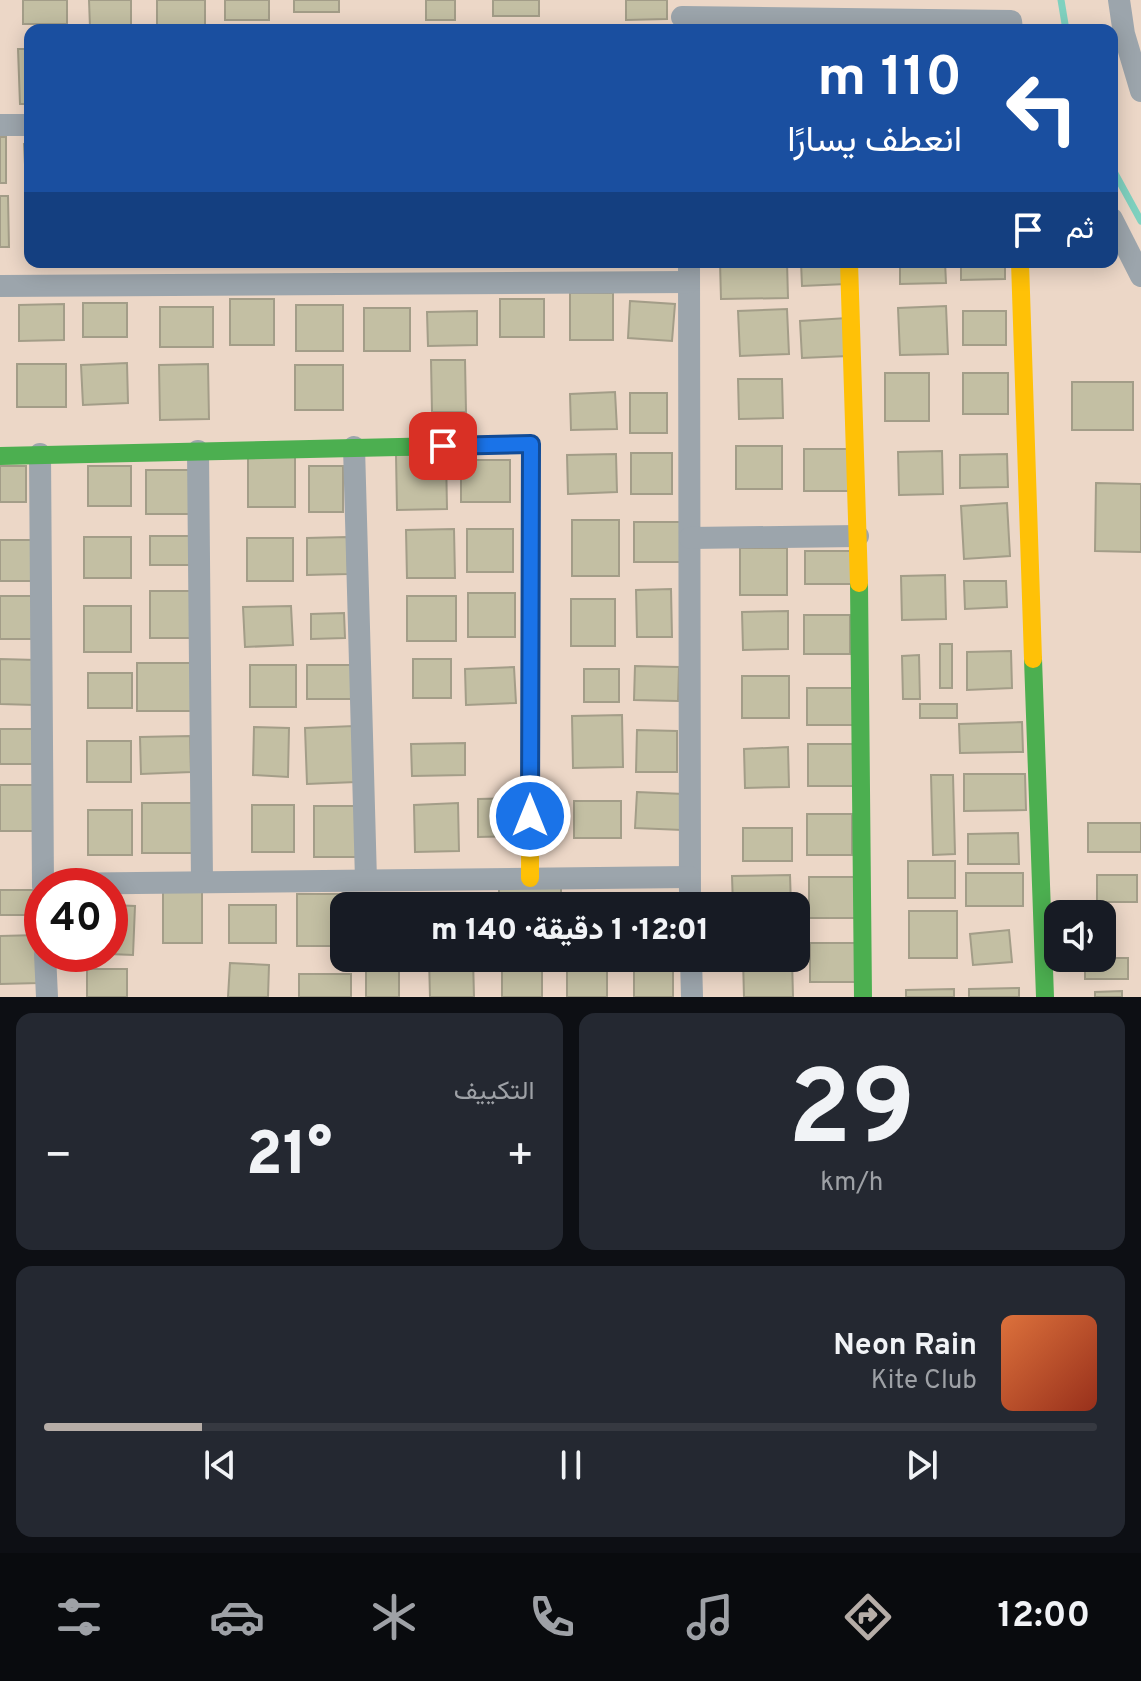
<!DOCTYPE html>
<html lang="ar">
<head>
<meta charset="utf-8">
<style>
	body { margin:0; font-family:Overpass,Vazirmatn,sans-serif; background:#242831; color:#f1f3f6; direction:rtl; height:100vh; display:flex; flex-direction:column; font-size:30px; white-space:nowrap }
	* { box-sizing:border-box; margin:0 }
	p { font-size:26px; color:#9ea1a6 }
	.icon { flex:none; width:44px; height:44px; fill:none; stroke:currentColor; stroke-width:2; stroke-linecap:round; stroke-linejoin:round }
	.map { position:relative; height:997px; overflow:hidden; direction:ltr }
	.drawer { display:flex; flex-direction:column; gap:16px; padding:16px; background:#0d0f14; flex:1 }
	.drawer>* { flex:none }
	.hud { position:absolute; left:24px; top:24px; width:1094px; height:244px; border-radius:16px; box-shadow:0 4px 20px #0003; direction:rtl; background:#1a4fa0; color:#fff; overflow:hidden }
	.buttons { position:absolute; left:1044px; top:900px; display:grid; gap:16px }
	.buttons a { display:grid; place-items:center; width:72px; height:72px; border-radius:16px; background:#171b24; box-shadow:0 4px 20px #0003; font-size:40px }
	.speed { position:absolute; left:24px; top:868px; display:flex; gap:16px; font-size:40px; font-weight:700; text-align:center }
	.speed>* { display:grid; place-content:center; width:104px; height:104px; border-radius:50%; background:#171b24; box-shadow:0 4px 20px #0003; line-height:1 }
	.speed .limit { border:12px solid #d22; background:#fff; color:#111 }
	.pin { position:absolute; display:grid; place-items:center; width:68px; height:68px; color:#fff; margin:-34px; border-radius:16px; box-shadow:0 4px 12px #0006 }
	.me { position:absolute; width:88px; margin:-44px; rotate:0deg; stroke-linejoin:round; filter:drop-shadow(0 0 6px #0008) }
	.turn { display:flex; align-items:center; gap:28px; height:168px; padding:0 24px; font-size:36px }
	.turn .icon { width:104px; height:104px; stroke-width:2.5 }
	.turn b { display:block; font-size:56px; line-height:68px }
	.then { display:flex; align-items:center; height:76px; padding:0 24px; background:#0003; gap:16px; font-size:30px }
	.big { font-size:60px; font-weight:800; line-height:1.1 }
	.drawer .tile { flex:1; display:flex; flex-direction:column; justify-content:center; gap:12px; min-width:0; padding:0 28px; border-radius:16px; background:#242831 }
	.drawer .dial { align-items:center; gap:0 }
	.dial b { font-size:104px; line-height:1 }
	.song { display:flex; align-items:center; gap:24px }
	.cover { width:96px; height:96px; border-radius:12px; background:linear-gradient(135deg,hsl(20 70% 55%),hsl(10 70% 35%)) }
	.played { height:8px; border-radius:4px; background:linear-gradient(90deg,#b6ada7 15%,#363941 15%) }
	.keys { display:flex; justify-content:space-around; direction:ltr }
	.heat { display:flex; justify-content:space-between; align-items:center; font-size:44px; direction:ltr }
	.drawer .tiles { flex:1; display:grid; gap:16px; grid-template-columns:1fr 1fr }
	.tile:last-child { grid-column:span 2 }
	.trip { position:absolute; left:330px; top:892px; width:480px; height:80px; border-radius:16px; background:#171b24; box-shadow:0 4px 20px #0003; font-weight:800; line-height:80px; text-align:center; direction:rtl }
	.tab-bar { display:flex; height:128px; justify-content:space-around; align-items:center; background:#090b0e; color:#9ea1a6 }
	.tab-bar .icon { width:56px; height:56px }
	.tab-bar .on { color:#b6ada7 }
	.tab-bar b { font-size:36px; color:#f1f3f6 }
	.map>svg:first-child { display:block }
</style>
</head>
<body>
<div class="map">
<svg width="1141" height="997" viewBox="0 0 1141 997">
	<rect width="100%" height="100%" fill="#ecd7c7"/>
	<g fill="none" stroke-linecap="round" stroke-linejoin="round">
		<g stroke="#7fd1bf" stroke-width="7">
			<path d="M1061 0 1066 30"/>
			<path d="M1112 168 1141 221"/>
		</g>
	</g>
	<g fill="#c3bfa3" stroke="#a39d88" stroke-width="2">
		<rect x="23" y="0" width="44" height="24"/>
		<path d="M89 0H131V26L90 27Z"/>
		<rect x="157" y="0" width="48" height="30"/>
		<rect x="225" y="0" width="44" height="20"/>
		<rect x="294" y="0" width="45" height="12"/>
		<rect x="426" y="0" width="29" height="20"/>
		<rect x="493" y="0" width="46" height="16"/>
		<path d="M626 0H667V19L626 20Z"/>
		<path d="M18 49H30V104H20Z"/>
		<rect x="0" y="137" width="6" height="46"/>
		<path d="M24 144H30V185H26Z"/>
		<path d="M0 196H8L9 247H0Z"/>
		<rect x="27" y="199" width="3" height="43"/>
		<path d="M720 262H787L788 298 721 299Z"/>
		<path d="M801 262H845L846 284 802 286Z"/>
		<path d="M900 262H945L946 283 900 284Z"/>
		<path d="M961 262H1005V279L961 280Z"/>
		<rect x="570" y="293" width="43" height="47"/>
		<rect x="230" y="299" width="44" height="46"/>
		<rect x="500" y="299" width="44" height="38"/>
		<path d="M630 301 675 304 672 341 628 338Z"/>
		<rect x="83" y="303" width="44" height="34"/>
		<path d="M64 304V340L19 341V305Z"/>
		<rect x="296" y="305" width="47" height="46"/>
		<path d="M946 306 948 354 900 355 898 308Z"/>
		<rect x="160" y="307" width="53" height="40"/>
		<rect x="364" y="308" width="46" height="43"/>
		<path d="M787 309 789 354 740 356 738 311Z"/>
		<path d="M477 311V345L428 346 427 312Z"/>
		<rect x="963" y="311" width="43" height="34"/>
		<path d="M847 318 848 356 802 358 800 321Z"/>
		<path d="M431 360H465L466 412H432Z"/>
		<path d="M127 363 128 403 83 405 81 365Z"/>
		<rect x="17" y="364" width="49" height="43"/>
		<path d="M208 364 209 419 160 420 159 365Z"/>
		<rect x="295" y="365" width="48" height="45"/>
		<rect x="885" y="373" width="44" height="48"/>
		<rect x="963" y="373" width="45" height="41"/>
		<path d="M738 379H782L783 418 739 419Z"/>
		<rect x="1072" y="382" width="61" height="48"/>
		<path d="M615 392 617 429 571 430 570 394Z"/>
		<rect x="630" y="393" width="37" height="40"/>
		<rect x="736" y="446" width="46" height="43"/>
		<rect x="804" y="449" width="44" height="42"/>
		<path d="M942 451 943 494 899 495 898 452Z"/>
		<rect x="631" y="453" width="41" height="41"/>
		<rect x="248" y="454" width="47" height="53"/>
		<path d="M446 454 447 509 397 510 396 455Z"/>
		<path d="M616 454 617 492 568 494 567 455Z"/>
		<path d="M1007 454 1008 487 960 488V455Z"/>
		<rect x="461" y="460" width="49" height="42"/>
		<rect x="0" y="466" width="26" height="36"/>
		<rect x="88" y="466" width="43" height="40"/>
		<rect x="309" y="466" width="34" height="46"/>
		<rect x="146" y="470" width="51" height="44"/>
		<path d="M1096 483 1141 484V552L1095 551Z"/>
		<path d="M1007 503 1010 556 964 559 961 506Z"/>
		<rect x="572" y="520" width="47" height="56"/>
		<rect x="634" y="522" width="46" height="40"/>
		<path d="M454 529 455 578H407L406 530Z"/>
		<rect x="467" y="529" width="46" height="43"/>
		<rect x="150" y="536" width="45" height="29"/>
		<rect x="84" y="537" width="47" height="41"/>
		<path d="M347 537 348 574 307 575V538Z"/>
		<rect x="247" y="538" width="46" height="43"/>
		<rect x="0" y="540" width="34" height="41"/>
		<rect x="740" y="548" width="47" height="47"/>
		<rect x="805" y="551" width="48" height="33"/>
		<path d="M945 575 946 619 902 620 901 576Z"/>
		<path d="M964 581H1006L1007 607 965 609Z"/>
		<path d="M671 589 672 637H637L636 590Z"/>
		<rect x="150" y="591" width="44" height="47"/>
		<rect x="468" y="593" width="47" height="44"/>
		<rect x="0" y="596" width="36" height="43"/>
		<rect x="407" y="596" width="49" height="45"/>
		<rect x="571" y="599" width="44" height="47"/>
		<rect x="84" y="606" width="47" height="46"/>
		<path d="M291 606 293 645 245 647 243 607Z"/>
		<path d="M788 611V649L743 650 742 612Z"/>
		<path d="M344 613 345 638 311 639V614Z"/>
		<rect x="804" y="615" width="46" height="39"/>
		<rect x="940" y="644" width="12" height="44"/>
		<path d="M1011 651 1012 688 967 690V652Z"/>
		<path d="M919 655 920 699H903L902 656Z"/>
		<path d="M0 659 36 660 35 705 0 704Z"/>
		<rect x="413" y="659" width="38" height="39"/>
		<rect x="137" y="663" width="57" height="48"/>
		<rect x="250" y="665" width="46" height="42"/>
		<rect x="307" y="665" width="45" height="34"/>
		<path d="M635 666 679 667 678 701 634 700Z"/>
		<path d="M514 667 516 703 466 705 465 669Z"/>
		<rect x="584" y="669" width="35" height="33"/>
		<rect x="88" y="673" width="44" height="35"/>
		<rect x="742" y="676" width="47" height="42"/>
		<rect x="807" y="688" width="48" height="37"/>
		<rect x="920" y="704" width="37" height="14"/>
		<path d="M622 715 623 767 573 768 572 716Z"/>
		<path d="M1022 722 1023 752 960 753 959 724Z"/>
		<path d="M354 726 356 782 307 784 305 728Z"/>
		<path d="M254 727 289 728 288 777 253 775Z"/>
		<rect x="0" y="729" width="34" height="35"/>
		<path d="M637 730 677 731V772H636Z"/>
		<path d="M190 736 191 772 141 774 140 737Z"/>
		<rect x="87" y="741" width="44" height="41"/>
		<path d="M465 743V775L412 776 411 744Z"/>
		<rect x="808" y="744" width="45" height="42"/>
		<path d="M788 747 789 787 745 788 744 749Z"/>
		<path d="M964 774H1025L1026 810 964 811Z"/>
		<path d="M931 775H953L955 854 933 855Z"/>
		<rect x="0" y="785" width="37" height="46"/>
		<path d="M637 792 684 794 682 830 635 828Z"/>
		<path d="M521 798 522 836 478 837V799Z"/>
		<rect x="574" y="801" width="47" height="37"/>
		<rect x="142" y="803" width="56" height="50"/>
		<path d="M458 803 459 851 415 852 414 805Z"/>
		<rect x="252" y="805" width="42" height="47"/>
		<rect x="314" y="806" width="43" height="51"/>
		<rect x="88" y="810" width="44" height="45"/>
		<rect x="807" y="814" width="45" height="41"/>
		<rect x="1088" y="823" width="53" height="29"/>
		<rect x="743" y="828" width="49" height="33"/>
		<path d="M1018 833 1019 864H968V834Z"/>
		<rect x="908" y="861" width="47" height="37"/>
		<rect x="966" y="873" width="57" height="33"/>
		<path d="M790 875 791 906H733L732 876Z"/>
		<rect x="1097" y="875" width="40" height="27"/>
		<rect x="809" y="877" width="47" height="41"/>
		<rect x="499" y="881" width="62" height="25"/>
		<rect x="0" y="890" width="38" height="25"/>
		<rect x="163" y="890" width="39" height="53"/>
		<path d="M297 894H351V906H344V946H297Z"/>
		<rect x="637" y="894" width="44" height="12"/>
		<rect x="434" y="897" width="46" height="9"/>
		<rect x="574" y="900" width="41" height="6"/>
		<path d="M110 905 135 906 133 955 109 954Z"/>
		<rect x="229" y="905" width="47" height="38"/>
		<rect x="909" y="911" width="48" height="47"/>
		<path d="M1009 930 1012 962 973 965 970 934Z"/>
		<path d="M38 935 39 983 0 984V936Z"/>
		<rect x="810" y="943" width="46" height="39"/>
		<path d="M429 958H473L474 997H430Z"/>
		<path d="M743 958H792L793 997H744Z"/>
		<rect x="1085" y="958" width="43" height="21"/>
		<rect x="634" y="962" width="39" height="35"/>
		<path d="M230 963 269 965 268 997H228Z"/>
		<rect x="567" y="966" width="40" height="31"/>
		<rect x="502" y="968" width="40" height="29"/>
		<rect x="87" y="969" width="40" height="28"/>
		<path d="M399 969V997H366V970Z"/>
		<rect x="299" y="974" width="52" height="23"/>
		<path d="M1019 988V997H969V989Z"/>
		<path d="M954 989V997H906V990Z"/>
		<path d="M1122 991V997H1095V992Z"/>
	</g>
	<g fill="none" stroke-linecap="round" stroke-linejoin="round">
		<g stroke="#9ca5ac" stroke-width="22">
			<path d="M1119 0 1124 34 1141 91"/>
			<path d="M682 17 1011 21 1012 30"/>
			<path d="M0 125H30"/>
			<path d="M1112 219 1141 276"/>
			<path d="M689 262 690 906"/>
			<path d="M0 286 689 282"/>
			<path d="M354 447 366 880"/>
			<path d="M198 451 202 882"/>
			<path d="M40 454 43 886"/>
			<path d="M690 538 858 536"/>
			<path d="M43 884 689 877"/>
			<path d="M45 954 47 997"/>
			<path d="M691 958 692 997"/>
		</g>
		<g stroke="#4caf50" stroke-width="18">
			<path d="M0 456 531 444V577"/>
			<path d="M859 583 863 997"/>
			<path d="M1033 659 1045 997"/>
		</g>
		<g stroke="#ffc107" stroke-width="18">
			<path d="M849 262 859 583"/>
			<path d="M1020 262 1033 659"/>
			<path d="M530 878 531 577"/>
		</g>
	</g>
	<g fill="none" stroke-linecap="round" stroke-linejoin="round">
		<defs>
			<path id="route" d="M443 446 531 444 530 816"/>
		</defs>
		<use href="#route" stroke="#114b97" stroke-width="20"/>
		<use href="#route" stroke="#1a73e8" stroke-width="14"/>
	</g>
</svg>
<div class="buttons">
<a><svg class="icon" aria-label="sound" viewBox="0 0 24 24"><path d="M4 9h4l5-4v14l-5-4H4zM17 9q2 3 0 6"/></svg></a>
</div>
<div class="speed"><div class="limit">40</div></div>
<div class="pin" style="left:443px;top:446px;background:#d93025"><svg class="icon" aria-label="arrive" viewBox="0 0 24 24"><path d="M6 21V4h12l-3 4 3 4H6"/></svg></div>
<svg class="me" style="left:530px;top:816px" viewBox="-20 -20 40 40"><circle r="17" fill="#1a73e8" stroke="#fff" stroke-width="3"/><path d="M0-11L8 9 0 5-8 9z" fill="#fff"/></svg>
<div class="trip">12:01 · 1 دقيقة · 140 m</div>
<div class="hud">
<div class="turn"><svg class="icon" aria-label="left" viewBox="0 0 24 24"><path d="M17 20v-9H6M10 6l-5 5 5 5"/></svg><div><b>110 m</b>انعطف يسارًا</div></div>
<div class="then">ثم<svg class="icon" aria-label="arrive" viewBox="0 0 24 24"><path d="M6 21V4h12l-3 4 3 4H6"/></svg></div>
</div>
</div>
<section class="drawer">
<div class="tiles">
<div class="tile dial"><b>29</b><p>km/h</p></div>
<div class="tile"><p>التكييف</p>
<div class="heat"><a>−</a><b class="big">21°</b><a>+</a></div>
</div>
<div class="tile">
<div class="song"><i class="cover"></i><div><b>Neon Rain</b><p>Kite Club</p></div></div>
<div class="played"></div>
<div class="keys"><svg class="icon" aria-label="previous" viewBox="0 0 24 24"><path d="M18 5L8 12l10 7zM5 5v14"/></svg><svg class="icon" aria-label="pause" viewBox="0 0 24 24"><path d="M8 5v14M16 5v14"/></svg><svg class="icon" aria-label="next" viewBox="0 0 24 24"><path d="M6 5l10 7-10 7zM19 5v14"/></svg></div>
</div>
</div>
</section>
<nav class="tab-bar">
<b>12:00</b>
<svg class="icon on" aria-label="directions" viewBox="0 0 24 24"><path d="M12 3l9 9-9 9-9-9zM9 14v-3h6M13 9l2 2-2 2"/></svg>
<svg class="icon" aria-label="music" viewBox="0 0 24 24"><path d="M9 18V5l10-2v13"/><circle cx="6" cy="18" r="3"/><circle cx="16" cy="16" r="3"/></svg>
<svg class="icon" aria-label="phone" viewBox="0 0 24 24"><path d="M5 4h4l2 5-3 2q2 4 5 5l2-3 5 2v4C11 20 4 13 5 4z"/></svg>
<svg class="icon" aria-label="climate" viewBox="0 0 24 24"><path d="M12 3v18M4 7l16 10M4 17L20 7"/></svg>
<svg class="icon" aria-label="car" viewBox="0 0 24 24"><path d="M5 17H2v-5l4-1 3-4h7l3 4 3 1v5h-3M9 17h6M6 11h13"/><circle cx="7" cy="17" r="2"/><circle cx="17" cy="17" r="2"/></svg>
<svg class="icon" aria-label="filters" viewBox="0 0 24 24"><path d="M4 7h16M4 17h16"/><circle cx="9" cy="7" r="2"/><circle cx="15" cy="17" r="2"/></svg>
</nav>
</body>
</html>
